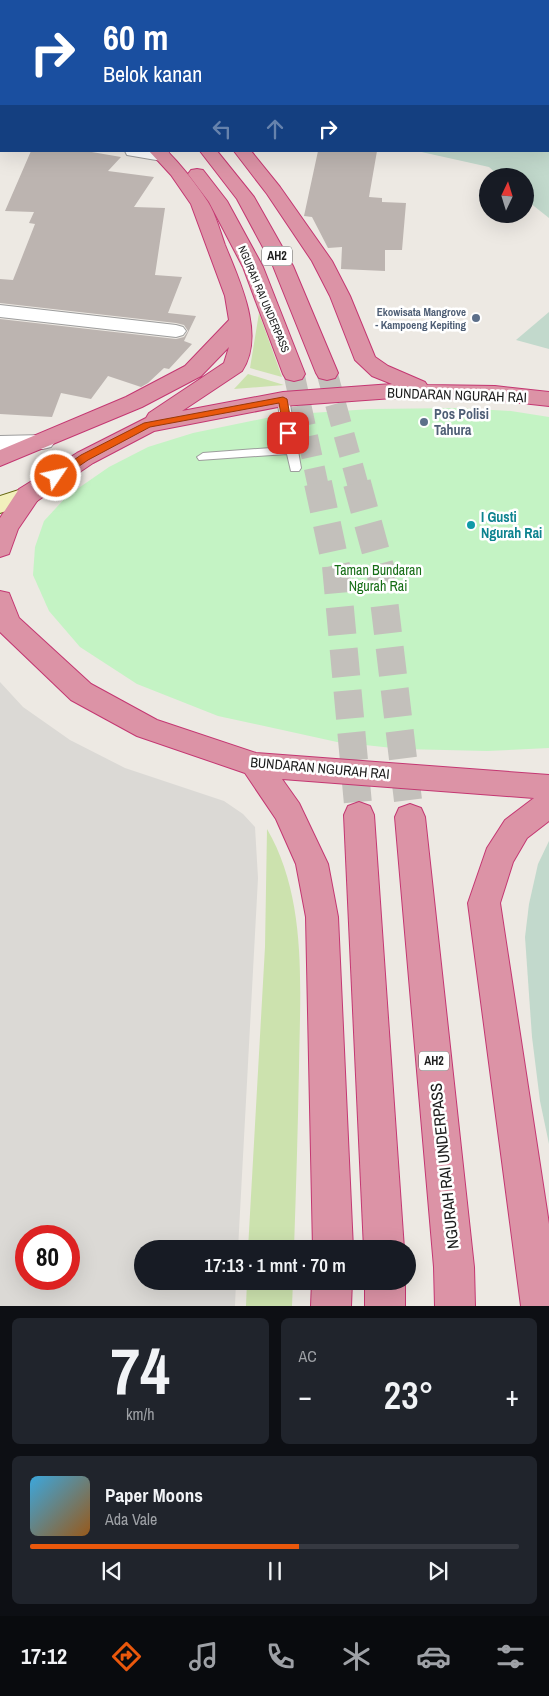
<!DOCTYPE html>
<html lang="id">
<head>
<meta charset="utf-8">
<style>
	body { margin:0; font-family:"Archivo Narrow",sans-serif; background:#20242c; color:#f1f3f6; height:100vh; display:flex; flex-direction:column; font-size:19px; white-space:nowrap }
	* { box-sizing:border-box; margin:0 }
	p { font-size:16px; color:#9ea1a6 }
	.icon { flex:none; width:28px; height:28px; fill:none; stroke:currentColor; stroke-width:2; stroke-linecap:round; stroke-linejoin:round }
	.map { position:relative; height:1306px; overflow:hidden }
	.sheet { display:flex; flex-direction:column; gap:12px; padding:12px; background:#0d0f14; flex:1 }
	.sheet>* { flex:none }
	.top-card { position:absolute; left:0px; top:0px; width:550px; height:152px; box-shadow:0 5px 20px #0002; background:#1a4fa0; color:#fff; overflow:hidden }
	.needle { width:32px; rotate:4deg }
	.tools { position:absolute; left:479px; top:168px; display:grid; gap:10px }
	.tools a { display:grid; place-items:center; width:55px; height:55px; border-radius:50%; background:#171b24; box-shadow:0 5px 20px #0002; font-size:25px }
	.speed { position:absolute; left:15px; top:1225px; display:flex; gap:10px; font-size:25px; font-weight:700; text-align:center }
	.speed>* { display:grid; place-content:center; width:65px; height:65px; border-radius:50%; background:#171b24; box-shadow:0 5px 20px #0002; line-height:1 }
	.speed .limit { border:8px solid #d22; background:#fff; color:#111 }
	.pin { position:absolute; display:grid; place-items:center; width:42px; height:42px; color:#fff; margin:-21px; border-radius:10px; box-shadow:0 2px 8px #0006 }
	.me { position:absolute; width:55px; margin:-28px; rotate:56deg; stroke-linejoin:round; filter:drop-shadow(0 0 4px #0008) }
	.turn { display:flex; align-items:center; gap:18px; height:105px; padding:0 20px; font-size:22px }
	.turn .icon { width:65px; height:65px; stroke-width:2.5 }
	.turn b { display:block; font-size:35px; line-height:42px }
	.lanes { display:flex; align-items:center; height:48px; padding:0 20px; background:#0003; justify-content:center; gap:25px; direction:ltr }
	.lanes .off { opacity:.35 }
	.big { font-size:38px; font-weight:600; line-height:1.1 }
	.sheet .card { flex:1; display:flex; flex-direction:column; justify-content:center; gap:8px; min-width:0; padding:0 18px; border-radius:8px; background:#20242c }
	.sheet .dial { align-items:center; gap:0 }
	.dial b { font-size:65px; line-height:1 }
	.song { display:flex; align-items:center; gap:15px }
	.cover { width:60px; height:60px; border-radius:8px; background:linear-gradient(135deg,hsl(200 70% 55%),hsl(30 70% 35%)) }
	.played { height:5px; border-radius:2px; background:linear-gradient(90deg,#ea580c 55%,#363941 55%) }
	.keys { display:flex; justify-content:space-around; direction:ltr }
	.heat { display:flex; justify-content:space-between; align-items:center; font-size:28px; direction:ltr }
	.sheet .tiles { flex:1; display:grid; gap:12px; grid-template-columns:1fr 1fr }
	.card:last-child { grid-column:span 2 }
	.trip { position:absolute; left:134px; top:1240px; width:282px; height:50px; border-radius:25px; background:#171b24; box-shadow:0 5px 20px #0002; font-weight:600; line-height:50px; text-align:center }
	.tab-bar { display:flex; height:80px; justify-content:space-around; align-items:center; background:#090b0e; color:#9ea1a6 }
	.tab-bar .icon { width:35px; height:35px }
	.tab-bar .selected { color:#ea580c }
	.tab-bar b { font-size:22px; color:#f1f3f6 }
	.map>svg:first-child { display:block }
</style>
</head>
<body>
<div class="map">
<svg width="549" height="1306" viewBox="0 0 549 1306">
	<rect width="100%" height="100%" fill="#ede9e3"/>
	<path fill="#dbd9d5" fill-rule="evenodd" d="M0 682 23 707 70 740 125 768 224 801 243 814 255 827 258 878 238 1249H142V1281H236L235 1306H0ZM26 1236H69V1279H26Z"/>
	<g fill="#cce2ae">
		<path d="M259 313 282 377 250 368Z"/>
		<path d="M248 374 284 385 234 389Z"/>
		<path d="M267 829C308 899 300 989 299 1067 298 1127 296 1188 294 1249H248L265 947Z"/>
		<path d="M247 1281H293L292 1306H246Z"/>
	</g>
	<g fill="#c2d9cc">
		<path d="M233 0H549V218L525 199V176H499L489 167 417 151H549V1Z"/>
		<path d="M549 312V349L516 340Z"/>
		<path d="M549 841V1144L540 1101 532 1037 525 937 529 904 538 864Z"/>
	</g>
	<path fill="#c4f3c4" d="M458 408 511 411 549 417V748L487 751 402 749 337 742 218 716 137 684 80 647 49 611 33 575 35 547 44 521 67 496 109 467 148 447 193 433 281 415 371 409Z"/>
	<g fill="#bcb4b0">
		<path d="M31 151H86L121 157 108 171 154 177 134 207 165 208 155 275 182 277 168 313 196 316 184 341 192 344 169 369 164 368 148 383 141 387 108 376 91 399 61 393 52 417 0 414V319L176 339 184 337 188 331 184 325 176 323 0 303V279L13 280 35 224 29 223 34 212 5 211Z"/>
		<path d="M318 151H377L369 197 382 198V202L406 203 402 250H385V271L341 269 342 247 328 248 312 217 304 216Z"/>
	</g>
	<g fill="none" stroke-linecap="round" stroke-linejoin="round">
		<g stroke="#c3c0bb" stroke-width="21" stroke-dasharray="21 11" stroke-linecap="butt">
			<path d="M327 373 358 485"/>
			<path d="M294 374 318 485"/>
		</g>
		<g stroke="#c3c0bb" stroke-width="28" stroke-dasharray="28 14" stroke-linecap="butt">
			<path d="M318 483 336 566 359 815"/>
			<path d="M357 483 380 567 410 817"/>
		</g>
		<defs>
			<path id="lane" d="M283 396 289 399 301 468 299 471H291L287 454 199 460 197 457 203 453 285 447 277 399Z"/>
			<g id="street">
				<rect x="216" y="0" width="14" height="1"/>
				<rect x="0" y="124" width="1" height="10"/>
				<path d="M125 151H164L168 152 171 156 168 160 162 161 127 155Z"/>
				<path d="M0 305 176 325 183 327 186 331 183 335 176 337 0 317Z"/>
				<path d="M43 435 51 437 55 442 51 447 43 449 0 450V436Z"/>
			</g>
			<path id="secondary" d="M28 487 37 489 40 495 37 501 0 513V496Z"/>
			<g id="highway">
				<path d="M15 0H30L31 1H16Z"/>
				<rect x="0" y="6" width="1" height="9"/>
				<path d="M149 151H167C183 167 196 184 208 202 216 215 220 231 225 245 239 280 266 335 242 371L182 411 283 392 392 384 372 376 355 360 330 296 312 261 267 194 234 151H251L280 187 332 261 350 296 375 357 388 366 425 382 427 385 495 386 549 392V406L495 400 393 398 283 406 154 431 93 463 37 501 18 529 9 554 0 557V518L19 489 77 453 146 418 149 413 224 363 229 347 201 376 142 407 0 466V450L126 397 185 366 229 320 225 296 191 204 171 175Z"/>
				<path d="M200 151H217L254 197 293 266 338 373 335 378 327 380 319 378 316 373 273 266 237 199Z"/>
				<path d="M197 169 203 170 227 201 263 267 305 374 302 379 294 381 286 379 283 374 243 267 209 202 188 174 191 170Z"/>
				<path d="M0 591 9 593 19 618 91 684 157 720 256 753 549 775V821L527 838 513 862 500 903 549 1224V1306H521L468 903 487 848 505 820 534 798 282 779 299 803 328 864 338 917 353 1249H313L306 917 296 864 276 819 245 773 137 736 71 700 0 632Z"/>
				<path d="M359 802 370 806 374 815 404 1249H364L344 815 348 806Z"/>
				<path d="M410 804 421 808 425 817 474 1267 475 1306H435L434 1267 395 817 399 808Z"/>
				<path d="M312 1281H352L351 1306H311Z"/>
				<rect x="365" y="1281" width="40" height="25"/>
			</g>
		</defs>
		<use href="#lane" stroke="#9d9d9d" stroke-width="2"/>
		<use href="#street" stroke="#9d9d9d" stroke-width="2"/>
		<use href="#secondary" stroke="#646610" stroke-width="2"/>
		<use href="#highway" stroke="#c43772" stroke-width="2"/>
		<use href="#lane" fill="#fff" fill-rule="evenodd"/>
		<use href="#street" fill="#fff" fill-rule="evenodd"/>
		<use href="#secondary" fill="#f2f0bc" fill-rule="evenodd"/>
		<use href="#highway" fill="#dc93a6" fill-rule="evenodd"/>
	</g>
	<path fill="#ea580c" stroke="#983908" d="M283 397 287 399 293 433 292 435 288 436 284 433 279 403 150 427 88 460 60 479H53L51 476 81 455 144 423Z"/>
	<g fill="#5c6f8a" stroke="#fff" stroke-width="2">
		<circle cx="476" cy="318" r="5"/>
		<circle cx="424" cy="422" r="5"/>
	</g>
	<circle fill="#0f9aa8" stroke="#fff" stroke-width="2" cx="471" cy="525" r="5"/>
	<g text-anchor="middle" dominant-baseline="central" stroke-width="5" stroke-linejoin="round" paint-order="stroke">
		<g font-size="11" fill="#1c1c1c" stroke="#fff">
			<text transform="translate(264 299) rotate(67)">NGURAH RAI UNDERPASS</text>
		</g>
		<g font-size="11" font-weight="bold" fill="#4e5e75" stroke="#fff" text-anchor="end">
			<text x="466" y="312">Ekowisata Mangrove<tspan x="466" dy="13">- Kampoeng Kepiting</tspan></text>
		</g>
		<g fill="#fff" stroke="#606060" stroke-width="1">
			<rect x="262" y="246.5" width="30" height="19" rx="4"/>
			<rect x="419" y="1051.5" width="30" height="19" rx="4"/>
		</g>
		<g font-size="12" font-weight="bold" fill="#1c1c1c">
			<text x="277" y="256">AH2</text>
			<text x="434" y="1061">AH2</text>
		</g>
		<g font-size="14" fill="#1c1c1c" stroke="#fff">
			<text transform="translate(457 395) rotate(2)">BUNDARAN NGURAH RAI</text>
			<text transform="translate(320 768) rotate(5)">BUNDARAN NGURAH RAI</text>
		</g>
		<g font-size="14" font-weight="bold" fill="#4e5e75" stroke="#fff" text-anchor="start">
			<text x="434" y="414">Pos Polisi<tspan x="434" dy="16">Tahura</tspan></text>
		</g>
		<g font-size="14" font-weight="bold" fill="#0d838f" stroke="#fff" text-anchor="start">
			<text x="481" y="517">I Gusti<tspan x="481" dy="16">Ngurah Rai</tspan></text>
		</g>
		<g font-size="14" fill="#176e17" stroke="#fff">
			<text x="378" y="570">Taman Bundaran<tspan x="378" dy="16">Ngurah Rai</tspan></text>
		</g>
		<g font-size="16" fill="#1c1c1c" stroke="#fff">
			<text transform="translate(444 1166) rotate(-96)">NGURAH RAI UNDERPASS</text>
		</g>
	</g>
</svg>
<div class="tools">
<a><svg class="needle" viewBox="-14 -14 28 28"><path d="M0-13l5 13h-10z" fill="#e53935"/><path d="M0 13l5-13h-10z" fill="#9ea1a6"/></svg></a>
</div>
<div class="speed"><div class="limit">80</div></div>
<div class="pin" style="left:288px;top:433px;background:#d93025"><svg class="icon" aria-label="arrive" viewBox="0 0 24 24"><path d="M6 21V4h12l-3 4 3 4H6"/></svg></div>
<svg class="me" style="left:56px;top:476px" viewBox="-20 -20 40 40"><circle r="17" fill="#ea580c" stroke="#fff" stroke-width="3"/><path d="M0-11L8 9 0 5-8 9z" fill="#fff"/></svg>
<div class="trip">17:13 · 1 mnt · 70 m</div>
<div class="top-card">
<div class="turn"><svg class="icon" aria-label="right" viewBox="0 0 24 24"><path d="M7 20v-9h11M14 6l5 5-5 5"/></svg><div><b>60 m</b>Belok kanan</div></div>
<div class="lanes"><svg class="icon off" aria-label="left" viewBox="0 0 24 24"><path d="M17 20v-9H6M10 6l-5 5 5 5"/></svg><svg class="icon off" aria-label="ahead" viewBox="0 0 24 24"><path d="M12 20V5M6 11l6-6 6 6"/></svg><svg class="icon" aria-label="right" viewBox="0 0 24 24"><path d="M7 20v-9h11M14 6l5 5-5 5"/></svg></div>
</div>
</div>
<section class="sheet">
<div class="tiles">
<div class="card dial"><b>74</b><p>km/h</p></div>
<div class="card"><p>AC</p>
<div class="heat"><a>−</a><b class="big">23°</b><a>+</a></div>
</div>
<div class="card">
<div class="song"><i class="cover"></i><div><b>Paper Moons</b><p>Ada Vale</p></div></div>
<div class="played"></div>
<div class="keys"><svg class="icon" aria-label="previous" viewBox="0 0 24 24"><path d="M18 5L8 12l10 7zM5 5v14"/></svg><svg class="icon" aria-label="pause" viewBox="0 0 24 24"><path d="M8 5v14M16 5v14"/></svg><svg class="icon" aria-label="next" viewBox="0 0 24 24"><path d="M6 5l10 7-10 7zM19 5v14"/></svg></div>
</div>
</div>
</section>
<nav class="tab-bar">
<b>17:12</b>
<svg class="icon selected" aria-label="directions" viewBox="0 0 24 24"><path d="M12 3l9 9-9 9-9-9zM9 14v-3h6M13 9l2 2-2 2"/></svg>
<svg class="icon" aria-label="music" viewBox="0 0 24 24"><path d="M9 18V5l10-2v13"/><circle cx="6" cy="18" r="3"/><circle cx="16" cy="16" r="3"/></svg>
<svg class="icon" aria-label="phone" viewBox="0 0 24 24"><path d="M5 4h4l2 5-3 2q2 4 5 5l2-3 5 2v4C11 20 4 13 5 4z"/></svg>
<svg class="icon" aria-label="climate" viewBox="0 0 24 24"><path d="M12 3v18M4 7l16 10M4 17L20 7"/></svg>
<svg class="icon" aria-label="car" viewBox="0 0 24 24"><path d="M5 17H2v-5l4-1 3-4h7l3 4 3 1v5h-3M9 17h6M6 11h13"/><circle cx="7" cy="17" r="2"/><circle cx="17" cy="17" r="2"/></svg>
<svg class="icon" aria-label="filters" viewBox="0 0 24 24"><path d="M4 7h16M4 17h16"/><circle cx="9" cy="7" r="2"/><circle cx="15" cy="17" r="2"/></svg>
</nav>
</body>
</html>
